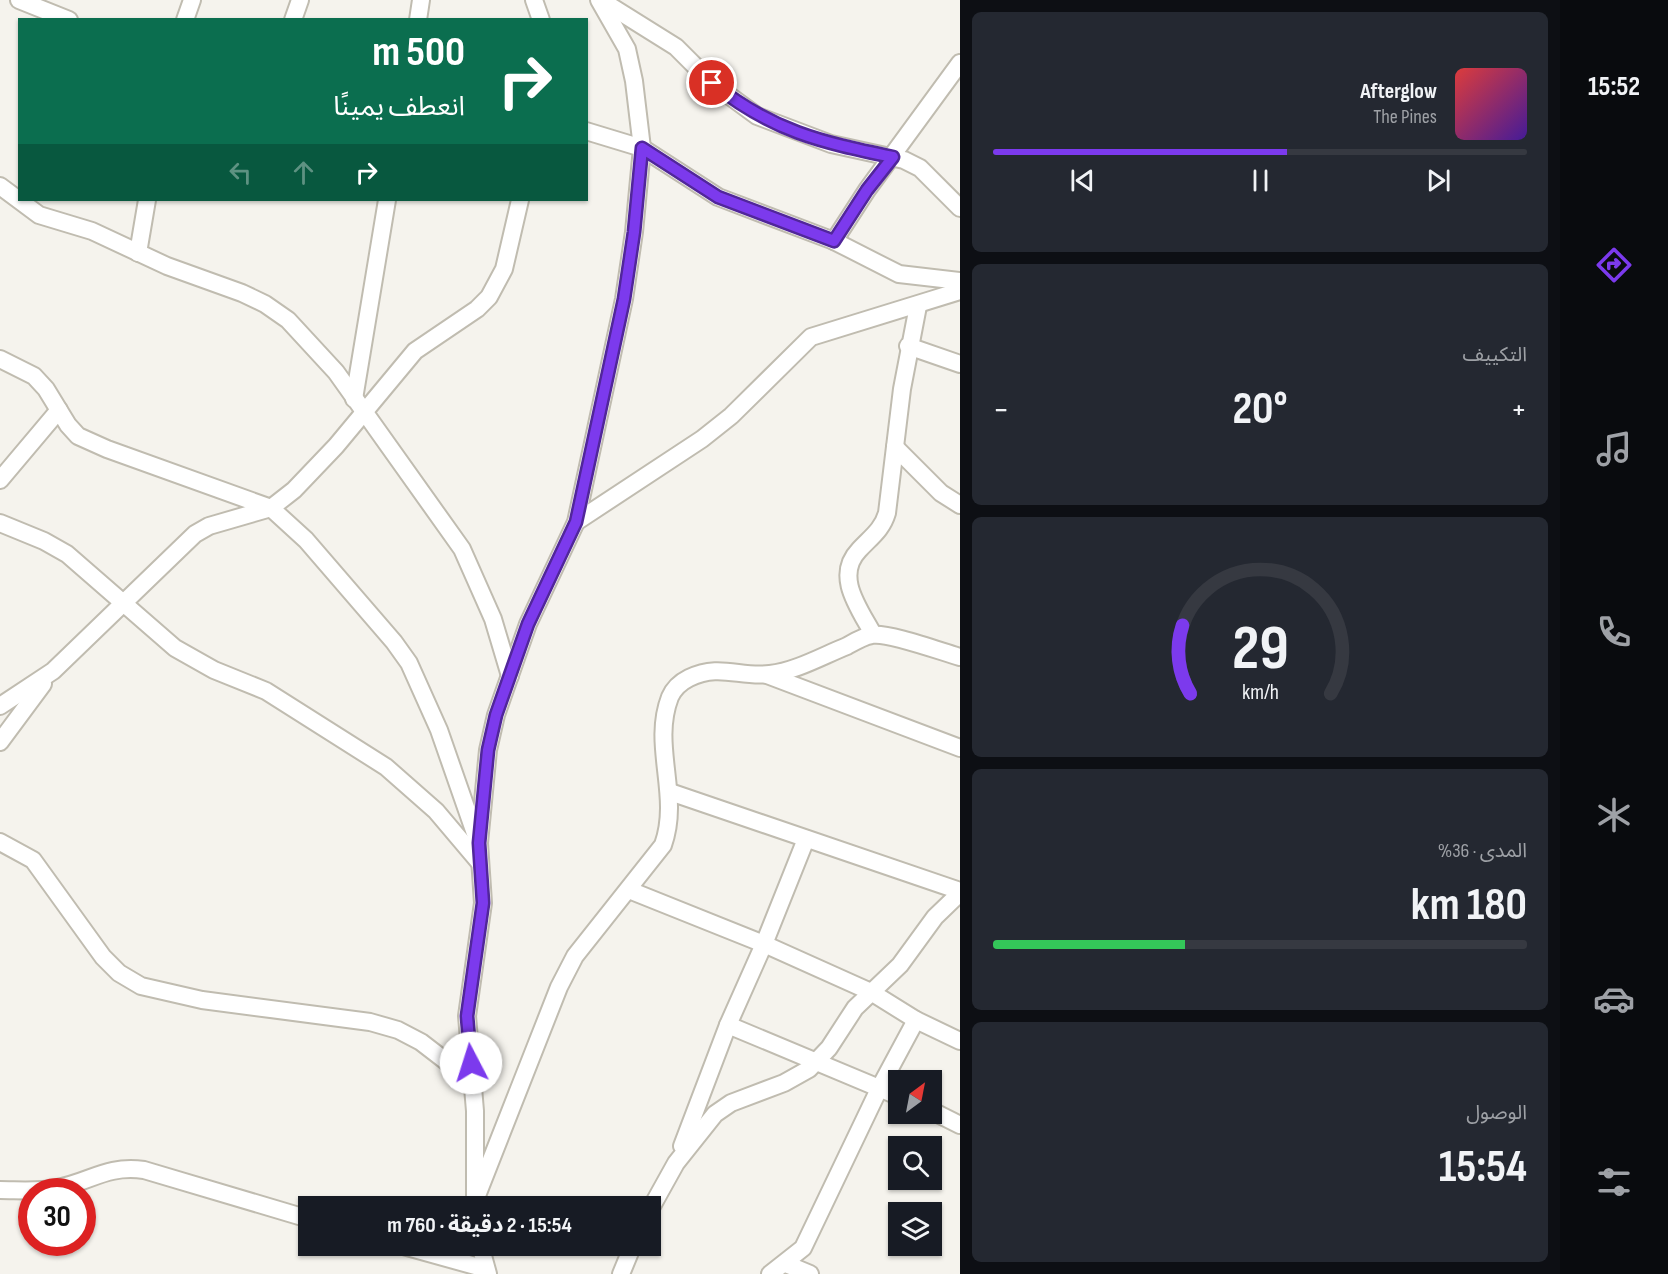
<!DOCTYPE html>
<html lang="ar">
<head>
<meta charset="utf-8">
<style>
	body { margin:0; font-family:"Sofia Sans Condensed","Noto Sans Arabic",sans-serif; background:#242831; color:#f1f3f6; direction:rtl; height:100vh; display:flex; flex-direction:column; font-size:22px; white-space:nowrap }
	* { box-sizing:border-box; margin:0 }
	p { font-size:20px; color:#9ea1a6 }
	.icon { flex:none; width:33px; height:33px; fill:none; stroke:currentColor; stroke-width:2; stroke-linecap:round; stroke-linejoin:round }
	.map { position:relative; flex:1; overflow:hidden; direction:ltr }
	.side { display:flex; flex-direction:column; gap:12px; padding:12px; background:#0d0f14; width:600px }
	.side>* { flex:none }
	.guide { position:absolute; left:18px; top:18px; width:570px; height:183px; border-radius:0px; box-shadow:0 2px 4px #0004; direction:rtl; background:#0b6e4f; color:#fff; overflow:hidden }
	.needle { width:39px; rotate:32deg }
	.fabs { position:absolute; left:888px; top:1070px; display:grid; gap:12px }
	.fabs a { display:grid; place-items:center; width:54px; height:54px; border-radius:0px; background:#171b24; box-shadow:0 2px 4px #0004; font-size:30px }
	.speed { position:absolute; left:18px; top:1178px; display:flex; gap:12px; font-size:30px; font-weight:700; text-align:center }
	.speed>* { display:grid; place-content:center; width:78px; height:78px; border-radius:50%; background:#171b24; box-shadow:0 2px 4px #0004; line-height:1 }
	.speed .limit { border:9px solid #d22; background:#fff; color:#111 }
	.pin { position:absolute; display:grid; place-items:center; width:51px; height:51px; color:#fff; margin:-26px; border:3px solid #fff; border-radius:50%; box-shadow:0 2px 6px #0007 }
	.me { position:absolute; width:66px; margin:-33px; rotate:355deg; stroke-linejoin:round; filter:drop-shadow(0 0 4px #0008) }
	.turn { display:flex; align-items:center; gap:21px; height:126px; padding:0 24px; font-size:27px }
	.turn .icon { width:78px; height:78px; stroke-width:2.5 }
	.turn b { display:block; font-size:42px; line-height:51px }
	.lanes { display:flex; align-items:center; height:57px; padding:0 24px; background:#0003; justify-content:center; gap:30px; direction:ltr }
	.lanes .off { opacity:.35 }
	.big { font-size:45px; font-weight:700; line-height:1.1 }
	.side .widget { flex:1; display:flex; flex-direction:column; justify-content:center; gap:9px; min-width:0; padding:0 21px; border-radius:9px; background:#242831 }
	.side .dial { align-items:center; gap:0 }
	.dial svg { height:156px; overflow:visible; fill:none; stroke:#363941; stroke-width:7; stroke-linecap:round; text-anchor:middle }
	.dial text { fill:#f1f3f6; stroke:none }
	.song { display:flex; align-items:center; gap:18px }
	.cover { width:72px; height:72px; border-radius:9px; background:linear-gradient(135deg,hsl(0 70% 55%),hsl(260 70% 35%)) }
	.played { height:6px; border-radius:3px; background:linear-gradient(90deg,#7c3aed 55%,#363941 55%) }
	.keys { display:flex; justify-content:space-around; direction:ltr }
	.heat { display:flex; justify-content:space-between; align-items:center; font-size:33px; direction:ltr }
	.charge { height:9px; border-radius:4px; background:linear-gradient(90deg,#34c759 36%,#363941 0) }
	.trip { position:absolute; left:298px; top:1196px; width:363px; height:60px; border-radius:0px; background:#171b24; box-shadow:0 2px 4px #0004; font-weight:700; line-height:60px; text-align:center; direction:rtl }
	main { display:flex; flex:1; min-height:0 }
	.dock { display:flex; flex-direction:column; width:108px; justify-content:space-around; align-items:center; background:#090b0e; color:#9ea1a6 }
	.dock .icon { width:42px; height:42px }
	.dock .selected { color:#7c3aed }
	.dock b { font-size:27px; color:#f1f3f6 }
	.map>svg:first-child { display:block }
</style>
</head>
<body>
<main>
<nav class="dock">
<b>15:52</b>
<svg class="icon selected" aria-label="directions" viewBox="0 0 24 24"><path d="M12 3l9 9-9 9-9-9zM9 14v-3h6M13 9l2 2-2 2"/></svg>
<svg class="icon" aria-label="music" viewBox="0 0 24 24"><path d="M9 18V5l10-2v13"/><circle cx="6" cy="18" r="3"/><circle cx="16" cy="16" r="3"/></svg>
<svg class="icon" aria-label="phone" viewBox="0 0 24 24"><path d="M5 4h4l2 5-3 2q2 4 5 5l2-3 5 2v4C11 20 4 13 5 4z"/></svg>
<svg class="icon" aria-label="climate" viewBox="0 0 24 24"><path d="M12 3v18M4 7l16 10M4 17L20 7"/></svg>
<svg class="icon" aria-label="car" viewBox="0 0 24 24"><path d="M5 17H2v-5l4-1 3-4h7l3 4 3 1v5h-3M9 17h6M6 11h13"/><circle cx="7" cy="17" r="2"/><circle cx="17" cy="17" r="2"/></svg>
<svg class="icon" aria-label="filters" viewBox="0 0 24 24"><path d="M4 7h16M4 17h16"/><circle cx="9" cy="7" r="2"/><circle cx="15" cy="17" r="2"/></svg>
</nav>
<section class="side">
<div class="widget">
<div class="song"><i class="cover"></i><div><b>Afterglow</b><p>The Pines</p></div></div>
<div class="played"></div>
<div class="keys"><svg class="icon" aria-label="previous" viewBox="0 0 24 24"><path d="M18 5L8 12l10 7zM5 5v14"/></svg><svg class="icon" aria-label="pause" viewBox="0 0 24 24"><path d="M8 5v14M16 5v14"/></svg><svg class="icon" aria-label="next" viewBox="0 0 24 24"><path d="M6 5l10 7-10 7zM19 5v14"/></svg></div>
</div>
<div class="widget"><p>التكييف</p>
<div class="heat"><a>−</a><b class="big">20°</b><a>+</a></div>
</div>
<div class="widget dial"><svg viewBox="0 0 100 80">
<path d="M14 69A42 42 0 1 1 86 69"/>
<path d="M14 69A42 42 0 0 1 10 34" stroke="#7c3aed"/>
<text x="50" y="56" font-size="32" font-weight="700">29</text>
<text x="50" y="72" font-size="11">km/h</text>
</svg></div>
<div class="widget"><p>المدى · 36%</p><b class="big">180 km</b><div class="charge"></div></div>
<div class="widget"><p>الوصول</p><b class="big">15:54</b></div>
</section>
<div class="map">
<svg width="960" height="1274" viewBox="0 0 960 1274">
	<rect width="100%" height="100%" fill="#f5f3ed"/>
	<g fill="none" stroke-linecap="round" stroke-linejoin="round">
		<defs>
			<g id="minor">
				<path d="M19 0 69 20"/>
				<path d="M534 0 541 20"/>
				<path d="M604 2 676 47 712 83 757 116 831 144 904 160 920 168 960 208"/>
				<path d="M185 20 192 0"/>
				<path d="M293 20 300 0"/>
				<path d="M418 20 421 0"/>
				<path d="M586 131 642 148 718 197 834 241 899 274 960 281"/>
				<path d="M0 186 39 215 92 231 167 266 242 293 265 304 288 320 336 372 462 549 493 619 510 676"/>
				<path d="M834 241 867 190 960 63"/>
				<path d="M138 253 147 200"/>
				<path d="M908 346 960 364"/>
				<path d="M0 359 34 376 46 389 68 425 78 436 107 449 271 508 306 540 394 642 409 663 439 730 477 839"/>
				<path d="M354 399 387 200"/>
				<path d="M895 447 941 493 960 505"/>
				<path d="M0 480 59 410"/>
				<path d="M576 522 702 439 731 416 811 337 960 291"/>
				<path d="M0 523 44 541 67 554 175 648 214 670 266 691 386 767 436 811 480 863"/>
				<path d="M873 634C859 608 834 576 859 550 871 537 882 530 887 513L902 389 918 306"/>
				<path d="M767 675 960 748"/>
				<path d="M0 706 53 671 195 534 209 526 271 508 294 490 336 446 415 351 477 309 489 297 504 269 520 200"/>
				<path d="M0 742 43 684"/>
				<path d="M670 792 960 891"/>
				<path d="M0 842 33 860 103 957 119 973 141 986 202 1000 370 1022 398 1030 421 1042 473 1082"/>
				<path d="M629 890 764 944 871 992 916 1020 960 1041"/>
				<path d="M728 1025 898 1096"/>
				<path d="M932 1111 960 1125"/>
				<path d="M682 1146 728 1025 764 944 806 839"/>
				<path d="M0 1190C18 1190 39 1192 57 1188 91 1182 105 1165 144 1170L309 1219"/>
				<path d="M478 1193 559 987 575 956 663 845C681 795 651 746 670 697 674 688 681 682 689 678 720 663 740 678 770 674 796 671 822 656 847 646 854 642 864 636 872 635 888 632 942 652 960 657"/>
				<path d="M475 1206V1111L467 1016 483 903 479 843 488 750 496 715 528 624 576 522 624 299 634 232 642 148 634 81 627 49 599 0"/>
				<path d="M651 1208 676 1163 715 1114 731 1103 784 1083 809 1069 829 1048 855 1008 900 965 935 917 960 893"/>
				<path d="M400 1245 486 1269"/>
				<path d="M480 1245 488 1274"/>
				<path d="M786 1264 810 1274"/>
				<path d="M621 1274 633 1245"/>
				<path d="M770 1274 803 1248 880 1087 916 1020"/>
			</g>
		</defs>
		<use href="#minor" stroke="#c0bcb0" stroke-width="20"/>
		<use href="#minor" stroke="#fff" stroke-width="16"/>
	</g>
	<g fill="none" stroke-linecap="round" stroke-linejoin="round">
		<defs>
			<path id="route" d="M471 1063 467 1016 483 903 479 843 488 750 496 715 528 624 576 522 624 299 634 232 642 148 718 197 834 241 867 190 893 157C820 142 772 131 712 83"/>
		</defs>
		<use href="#route" stroke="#51269a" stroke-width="15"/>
		<use href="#route" stroke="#7c3aed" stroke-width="10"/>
	</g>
</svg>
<div class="fabs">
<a><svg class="needle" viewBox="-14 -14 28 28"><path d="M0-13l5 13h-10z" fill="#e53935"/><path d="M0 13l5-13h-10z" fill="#9ea1a6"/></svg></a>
<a><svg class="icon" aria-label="search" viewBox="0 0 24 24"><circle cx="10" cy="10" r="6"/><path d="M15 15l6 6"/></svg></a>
<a><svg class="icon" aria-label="layers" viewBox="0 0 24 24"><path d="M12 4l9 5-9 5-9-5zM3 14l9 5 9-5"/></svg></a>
</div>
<div class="speed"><div class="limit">30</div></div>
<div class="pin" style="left:712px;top:83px;background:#d93025"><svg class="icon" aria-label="arrive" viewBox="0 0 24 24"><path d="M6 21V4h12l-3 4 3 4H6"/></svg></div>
<svg class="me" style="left:471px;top:1063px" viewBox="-20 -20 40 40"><circle r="19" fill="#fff"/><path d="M0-13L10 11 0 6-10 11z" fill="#7c3aed"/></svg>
<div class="trip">15:54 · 2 دقيقة · 760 m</div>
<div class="guide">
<div class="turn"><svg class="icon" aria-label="right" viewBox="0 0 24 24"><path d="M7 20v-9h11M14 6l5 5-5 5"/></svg><div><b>500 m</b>انعطف يمينًا</div></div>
<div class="lanes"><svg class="icon off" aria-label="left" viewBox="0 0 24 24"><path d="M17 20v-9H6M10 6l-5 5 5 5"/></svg><svg class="icon off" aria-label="ahead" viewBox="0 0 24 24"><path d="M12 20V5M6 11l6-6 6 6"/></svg><svg class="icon" aria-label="right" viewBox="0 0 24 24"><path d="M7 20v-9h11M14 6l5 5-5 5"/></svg></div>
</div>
</div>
</main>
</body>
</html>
